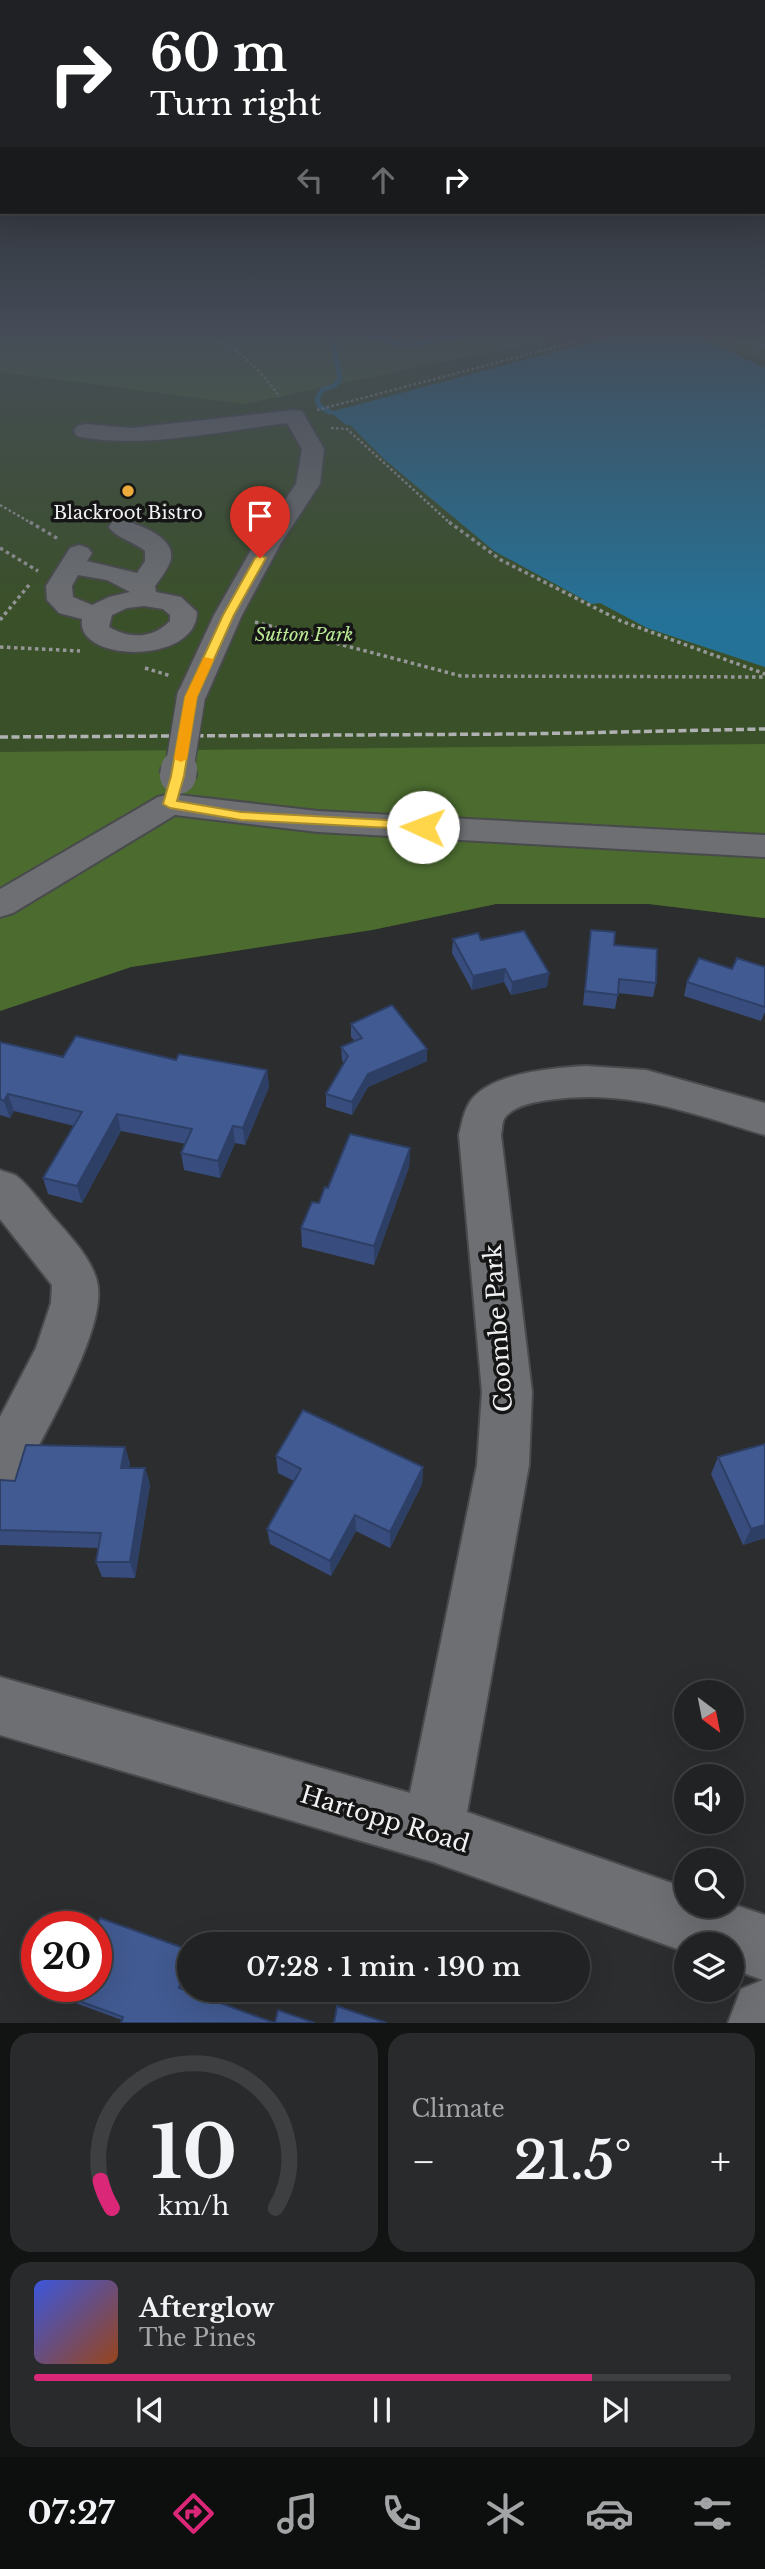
<!DOCTYPE html>
<html lang="en">
<head>
<meta charset="utf-8">
<style>
	body { margin:0; font-family:"Libre Baskerville",serif; background:#292a2b; color:#f1f3f6; height:100vh; display:flex; flex-direction:column; font-size:26px; white-space:nowrap }
	* { box-sizing:border-box; margin:0 }
	p { font-size:23px; color:#a2a4a6 }
	.icon { flex:none; width:38px; height:38px; fill:none; stroke:currentColor; stroke-width:2; stroke-linecap:round; stroke-linejoin:round }
	.map { position:relative; height:2023px; overflow:hidden }
	.drawer { display:flex; flex-direction:column; gap:10px; padding:10px; background:#121313; flex:1 }
	.drawer>* { flex:none }
	.hud { position:absolute; left:0px; top:0px; width:766px; height:214px; box-shadow:0 7px 28px #0002,0 0 0 2px #3e3f41; background:#202124; color:#fff; overflow:hidden }
	.needle { width:46px; rotate:148deg }
	.buttons { position:absolute; left:674px; top:1680px; display:grid; gap:14px }
	.buttons a { display:grid; place-items:center; width:70px; height:70px; border-radius:50%; background:#212223; box-shadow:0 7px 28px #0002,0 0 0 2px #3e3f41; font-size:35px }
	.speed { position:absolute; left:21px; top:1911px; display:flex; gap:14px; font-size:35px; font-weight:700; text-align:center }
	.speed>* { display:grid; place-content:center; width:91px; height:91px; border-radius:50%; background:#212223; box-shadow:0 7px 28px #0002,0 0 0 2px #3e3f41; line-height:1 }
	.speed .limit { border:10px solid #d22; background:#fff; color:#111 }
	.pin { position:absolute; display:grid; place-items:center; width:60px; height:60px; color:#fff; margin:-72px -30px; border-radius:50% 50% 50% 0; rotate:-45deg; box-shadow:0 0 7px #0007 }
	.pin .icon { rotate:45deg }
	.me { position:absolute; width:77px; margin:-38px; rotate:272deg; stroke-linejoin:round; filter:drop-shadow(0 0 5px #0008) }
	.turn { display:flex; align-items:center; gap:24px; height:147px; padding:0 35px; font-size:32px }
	.turn .icon { width:91px; height:91px; stroke-width:2.5 }
	.turn b { display:block; font-size:49px; line-height:60px }
	.lanes { display:flex; align-items:center; height:66px; padding:0 35px; background:#0003; justify-content:center; gap:35px; direction:ltr }
	.lanes .off { opacity:.35 }
	.big { font-size:52px; font-weight:600; line-height:1.1 }
	.drawer .card { flex:1; display:flex; flex-direction:column; justify-content:center; gap:10px; min-width:0; padding:0 24px; border-radius:21px; background:#292a2b }
	.drawer .dial { align-items:center; gap:0 }
	.dial svg { height:182px; overflow:visible; fill:none; stroke:#3e3f41; stroke-width:7; stroke-linecap:round; text-anchor:middle }
	.dial text { fill:#f1f3f6; stroke:none }
	.song { display:flex; align-items:center; gap:21px }
	.cover { width:84px; height:84px; border-radius:10px; background:linear-gradient(135deg,hsl(230 70% 55%),hsl(20 70% 35%)) }
	.played { height:7px; border-radius:4px; background:linear-gradient(90deg,#db2777 80%,#3e3f41 80%) }
	.keys { display:flex; justify-content:space-around; direction:ltr }
	.heat { display:flex; justify-content:space-between; align-items:center; font-size:38px; direction:ltr }
	.drawer .tiles { flex:1; display:grid; gap:10px; grid-template-columns:1fr 1fr }
	.card:last-child { grid-column:span 2 }
	.trip { position:absolute; left:177px; top:1932px; width:413px; height:70px; border-radius:35px; background:#212223; box-shadow:0 7px 28px #0002,0 0 0 2px #3e3f41; font-weight:600; line-height:70px; text-align:center }
	.tab-bar { display:flex; height:112px; justify-content:space-around; align-items:center; background:#0d0e0e; color:#a2a4a6 }
	.tab-bar .icon { width:49px; height:49px }
	.tab-bar .on { color:#db2777 }
	.tab-bar b { font-size:32px; color:#f1f3f6 }
	.map>svg:first-child { display:block }
</style>
</head>
<body>
<div class="map">
<svg width="765" height="2023" viewBox="0 0 765 2023">
	<rect width="100%" height="100%" fill="#2c2d2f"/>
	<path fill="#3a5028" d="M0 332H765V918L649 904H496L372 930 131 967 0 1011Z"/>
	<g fill="#4b6b2f">
		<path d="M0 332H585L244 404 0 372Z"/>
		<path d="M667 332H765V361L753 356Z"/>
		<path d="M765 744V918L649 904H496L372 930 131 967 0 1011V752Z"/>
	</g>
	<path fill="#257298" d="M629 332H689L765 368V667L647 628 600 603 592 604 494 551 385 460 350 425H346L330 412Z"/>
	<g fill="none" stroke-linecap="round" stroke-linejoin="round">
		<g stroke="#257298" stroke-width="5">
			<path d="M353 332 407 345 479 332"/>
			<path d="M330 412 320 407 317 400 322 390 334 386 340 379 331 332"/>
		</g>
		<defs>
			<g id="minor">
				<path d="M294 410 302 411 324 449 320 484 281 543 242 615 206 697 201 703 191 706 181 703 176 697 214 615 255 543 296 484 302 449 287 423C226 430 136 450 77 436L74 431 77 426 85 424 131 428Z"/>
				<path d="M121 520C138 524 179 538 170 562 167 570 160 579 155 586L156 592 181 597 197 612C197 665 75 663 82 619L59 613 47 600 46 586 70 548 79 545 88 548 92 553 87 561 137 573 145 561V551C135 542 116 538 109 527L112 522ZM78 575 107 580 130 592 109 597 92 605 73 597 72 586ZM144 606 163 609 170 615V621C152 639 130 639 109 627L112 615 127 608Z"/>
				<path d="M170 794 318 811 765 835V857L318 832 175 815 13 913 0 917V889L158 797Z"/>
				<path d="M586 1066 646 1070 765 1103V1135C690 1113 628 1088 548 1100 534 1102 512 1106 504 1119 502 1123 502 1131 501 1135L532 1392 529 1465 467 1812 686 1888V1906L732 1904 765 1915V2023H728L741 1989 763 1980 732 1969V1944H686V1952L433 1862 0 1735V1677L410 1793 477 1465 482 1392 459 1135C462 1123 464 1109 472 1099 495 1072 553 1068 586 1066Z"/>
				<path d="M0 1170C4 1172 11 1173 15 1175 28 1184 44 1207 55 1219 71 1237 95 1262 98 1287 104 1335 41 1439 18 1485L0 1492V1417L36 1348 51 1303 52 1285 0 1219Z"/>
			</g>
		</defs>
		<use href="#minor" stroke="#494a4c" stroke-width="4"/>
		<g stroke="#969799" stroke-width="2.5" stroke-dasharray="2.5 2.5" stroke-linecap="butt">
			<path d="M199 332C236 346 257 366 280 397"/>
			<path d="M700 332 711 337 765 346"/>
			<path d="M317 410 613 332"/>
			<path d="M331 428 347 429 451 524"/>
			<path d="M0 505 33 524"/>
		</g>
		<g stroke="#969799" stroke-width="3.5" stroke-dasharray="3.5 3.5" stroke-linecap="butt">
			<path d="M30 522 60 540"/>
			<path d="M449 522 501 560 621 621 765 674"/>
			<path d="M0 548 38 571"/>
			<path d="M0 620 29 585"/>
			<path d="M255 622 461 676 765 677"/>
			<path d="M0 647 80 651"/>
			<path d="M145 668 171 676"/>
		</g>
		<use href="#minor" fill="#6d6f72" fill-rule="evenodd"/>
		<path stroke="#b0b1b3" stroke-width="3.5" stroke-dasharray="8 3.5" stroke-linecap="butt" d="M0 737 520 734 765 729"/>
		<defs>
			<path id="minor-bridge-far1" d="M179 771 191 697"/>
			<path id="minor-bridge" d="M178 776 179 769"/>
		</defs>
		<use href="#minor-bridge-far1" stroke="#494a4c" stroke-width="31" stroke-linecap="butt"/>
		<use href="#minor-bridge" stroke="#494a4c" stroke-width="39" stroke-linecap="butt"/>
		<use href="#minor-bridge-far1" stroke="#6d6f72" stroke-width="28"/>
		<use href="#minor-bridge" stroke="#6d6f72" stroke-width="36"/>
	</g>
	<g fill="#384d7d">
		<path d="M591 930 614 945 656 983 653 997 618 993 615 1009 583 1005Z"/>
		<path d="M453 939 481 940 549 973 547 987 511 995 504 982 472 990 452 953Z"/>
		<path d="M765 967V1012L761 1021 684 996 687 982Z"/>
		<path d="M351 1024 427 1061 368 1087 352 1115 326 1107V1094L344 1063 342 1060 341 1047 355 1041 351 1037Z"/>
		<path d="M0 1042 63 1057 176 1060 267 1070 269 1087 245 1145 235 1143 220 1178 184 1170 181 1153 186 1144 121 1131 82 1203 48 1194 43 1178 74 1126 14 1111 10 1118 0 1115Z"/>
		<path d="M410 1148 409 1167 374 1265 302 1247 301 1228 319 1203 328 1188Z"/>
		<path d="M125 1447 130 1464 129 1468H145L150 1485 135 1578 102 1577 96 1562 99 1548 0 1545V1480L15 1481Z"/>
		<path d="M276 1456 423 1467 422 1484 390 1548 356 1531 331 1576 270 1544 267 1529 294 1481 278 1473Z"/>
		<path d="M718 1457 765 1538 743 1545 711 1474Z"/>
		<path d="M185 1990 275 2023 122 2020 78 2004 71 1998Z"/>
	</g>
	<g fill="#2e3f66">
		<path d="M505 969 504 982 472 990 473 976Z"/>
		<path d="M549 973 547 987 511 995 512 982Z"/>
		<path d="M427 1049V1061L368 1087 352 1115V1102L368 1074Z"/>
		<path d="M267 1070 269 1087 245 1145 243 1128Z"/>
		<path d="M8 1094 14 1111 10 1118 4 1101Z"/>
		<path d="M117 1114 121 1131 82 1203 77 1186Z"/>
		<path d="M233 1126 235 1143 220 1178 218 1161Z"/>
		<path d="M410 1148 409 1167 374 1265V1246Z"/>
		<path d="M125 1447 130 1464 126 1484 121 1468Z"/>
		<path d="M423 1467 422 1484 390 1548V1532Z"/>
		<path d="M145 1468 150 1485 135 1578 130 1562Z"/>
		<path d="M355 1515 356 1531 331 1576 330 1561Z"/>
		<path d="M765 1525V1538L743 1545 751 1529Z"/>
		<path d="M189 1957V1978L184 1995 179 1988Z"/>
	</g>
	<g fill="#415a91" stroke="#2e3f66" stroke-width="2">
		<path d="M591 930 615 932 614 945 657 949 656 983 619 979 618 995 585 991Z"/>
		<path d="M524 931 549 973 512 982 505 969 473 976 453 939 478 933 481 940Z"/>
		<path d="M699 958 732 969 737 958 765 967V1007L687 982Z"/>
		<path d="M392 1005 427 1049 368 1074 352 1102 326 1094 348 1056 341 1047 362 1038 351 1024Z"/>
		<path d="M76 1036 176 1060 179 1054 267 1070 243 1128 233 1126 218 1161 181 1153 192 1129 117 1114 77 1186 43 1178 82 1112 8 1094 4 1101 0 1099V1042L63 1057Z"/>
		<path d="M350 1134 410 1148 374 1246 301 1228 312 1202 319 1203 325 1187 328 1188Z"/>
		<path d="M303 1410 423 1467 390 1532 355 1515 330 1561 267 1529 301 1469 276 1456Z"/>
		<path d="M765 1444V1525L751 1529 718 1457Z"/>
		<path d="M26 1445 125 1447 121 1468H145L130 1562H96L101 1533 0 1530V1480L15 1481Z"/>
		<path d="M100 1918 189 1950V1957L179 1988 275 2023 278 2010 315 2023H121L123 2017 71 1998 75 1986H96V1928Z"/>
		<path d="M337 2006 387 2023H334Z"/>
	</g>
	<linearGradient id="sky" x2="0" y2="1"><stop stop-color="#18191a"/><stop offset="0.54" stop-color="#454c58"/><stop offset="1" stop-color="#454c58" stop-opacity="0"/></linearGradient>
	<rect width="765" height="615" fill="url(#sky)"/>
	<path fill="#ffd54a" stroke="#a68a30" stroke-width="2" d="M260 555 266 558 234 615 197 697 184 776 177 801 241 812 423 822 428 824V830L241 820 170 808 163 804 171 776 185 697 223 615 255 558Z"/>
	<path fill="#f59e0b" d="M204 657 214 659 197 697 187 759 181 762 174 759 185 697Z"/>
	<circle fill="#ebaa39" stroke="#151516" stroke-width="2.5" cx="128" cy="491" r="7"/>
	<g text-anchor="middle" dominant-baseline="central" stroke-width="7" stroke-linejoin="round" paint-order="stroke">
		<g font-size="18" fill="#f0f1f3" stroke="#151516">
			<text x="128" y="513">Blackroot Bistro</text>
		</g>
		<g font-size="18" font-style="italic" fill="#bbec95" stroke="#151516">
			<text x="304" y="635">Sutton Park</text>
		</g>
		<g font-size="24" fill="#f0f1f3" stroke="#151516">
			<text transform="translate(498 1328) rotate(-94)">Coombe Park</text>
			<text transform="translate(385 1819) rotate(17)">Hartopp Road</text>
		</g>
	</g>
</svg>
<div class="buttons">
<a><svg class="needle" viewBox="-14 -14 28 28"><path d="M0-13l5 13h-10z" fill="#e53935"/><path d="M0 13l5-13h-10z" fill="#a2a4a6"/></svg></a>
<a><svg class="icon" aria-label="sound" viewBox="0 0 24 24"><path d="M4 9h4l5-4v14l-5-4H4zM17 9q2 3 0 6"/></svg></a>
<a><svg class="icon" aria-label="search" viewBox="0 0 24 24"><circle cx="10" cy="10" r="6"/><path d="M15 15l6 6"/></svg></a>
<a><svg class="icon" aria-label="layers" viewBox="0 0 24 24"><path d="M12 4l9 5-9 5-9-5zM3 14l9 5 9-5"/></svg></a>
</div>
<div class="speed"><div class="limit">20</div></div>
<div class="pin" style="left:260px;top:558px;background:#d93025"><svg class="icon" aria-label="arrive" viewBox="0 0 24 24"><path d="M6 21V4h12l-3 4 3 4H6"/></svg></div>
<svg class="me" style="left:423px;top:827px" viewBox="-20 -20 40 40"><circle r="19" fill="#fff"/><path d="M0-13L10 11 0 6-10 11z" fill="#ffd54a"/></svg>
<div class="trip">07:28 · 1 min · 190 m</div>
<div class="hud">
<div class="turn"><svg class="icon" aria-label="right" viewBox="0 0 24 24"><path d="M7 20v-9h11M14 6l5 5-5 5"/></svg><div><b>60 m</b>Turn right</div></div>
<div class="lanes"><svg class="icon off" aria-label="left" viewBox="0 0 24 24"><path d="M17 20v-9H6M10 6l-5 5 5 5"/></svg><svg class="icon off" aria-label="ahead" viewBox="0 0 24 24"><path d="M12 20V5M6 11l6-6 6 6"/></svg><svg class="icon" aria-label="right" viewBox="0 0 24 24"><path d="M7 20v-9h11M14 6l5 5-5 5"/></svg></div>
</div>
</div>
<section class="drawer">
<div class="tiles">
<div class="card dial"><svg viewBox="0 0 100 80">
<path d="M14 69A42 42 0 1 1 86 69"/>
<path d="M14 69A42 42 0 0 1 9 57" stroke="#db2777"/>
<text x="50" y="56" font-size="32" font-weight="700">10</text>
<text x="50" y="72" font-size="11">km/h</text>
</svg></div>
<div class="card"><p>Climate</p>
<div class="heat"><a>−</a><b class="big">21.5°</b><a>+</a></div>
</div>
<div class="card">
<div class="song"><i class="cover"></i><div><b>Afterglow</b><p>The Pines</p></div></div>
<div class="played"></div>
<div class="keys"><svg class="icon" aria-label="previous" viewBox="0 0 24 24"><path d="M18 5L8 12l10 7zM5 5v14"/></svg><svg class="icon" aria-label="pause" viewBox="0 0 24 24"><path d="M8 5v14M16 5v14"/></svg><svg class="icon" aria-label="next" viewBox="0 0 24 24"><path d="M6 5l10 7-10 7zM19 5v14"/></svg></div>
</div>
</div>
</section>
<nav class="tab-bar">
<b>07:27</b>
<svg class="icon on" aria-label="directions" viewBox="0 0 24 24"><path d="M12 3l9 9-9 9-9-9zM9 14v-3h6M13 9l2 2-2 2"/></svg>
<svg class="icon" aria-label="music" viewBox="0 0 24 24"><path d="M9 18V5l10-2v13"/><circle cx="6" cy="18" r="3"/><circle cx="16" cy="16" r="3"/></svg>
<svg class="icon" aria-label="phone" viewBox="0 0 24 24"><path d="M5 4h4l2 5-3 2q2 4 5 5l2-3 5 2v4C11 20 4 13 5 4z"/></svg>
<svg class="icon" aria-label="climate" viewBox="0 0 24 24"><path d="M12 3v18M4 7l16 10M4 17L20 7"/></svg>
<svg class="icon" aria-label="car" viewBox="0 0 24 24"><path d="M5 17H2v-5l4-1 3-4h7l3 4 3 1v5h-3M9 17h6M6 11h13"/><circle cx="7" cy="17" r="2"/><circle cx="17" cy="17" r="2"/></svg>
<svg class="icon" aria-label="filters" viewBox="0 0 24 24"><path d="M4 7h16M4 17h16"/><circle cx="9" cy="7" r="2"/><circle cx="15" cy="17" r="2"/></svg>
</nav>
</body>
</html>
